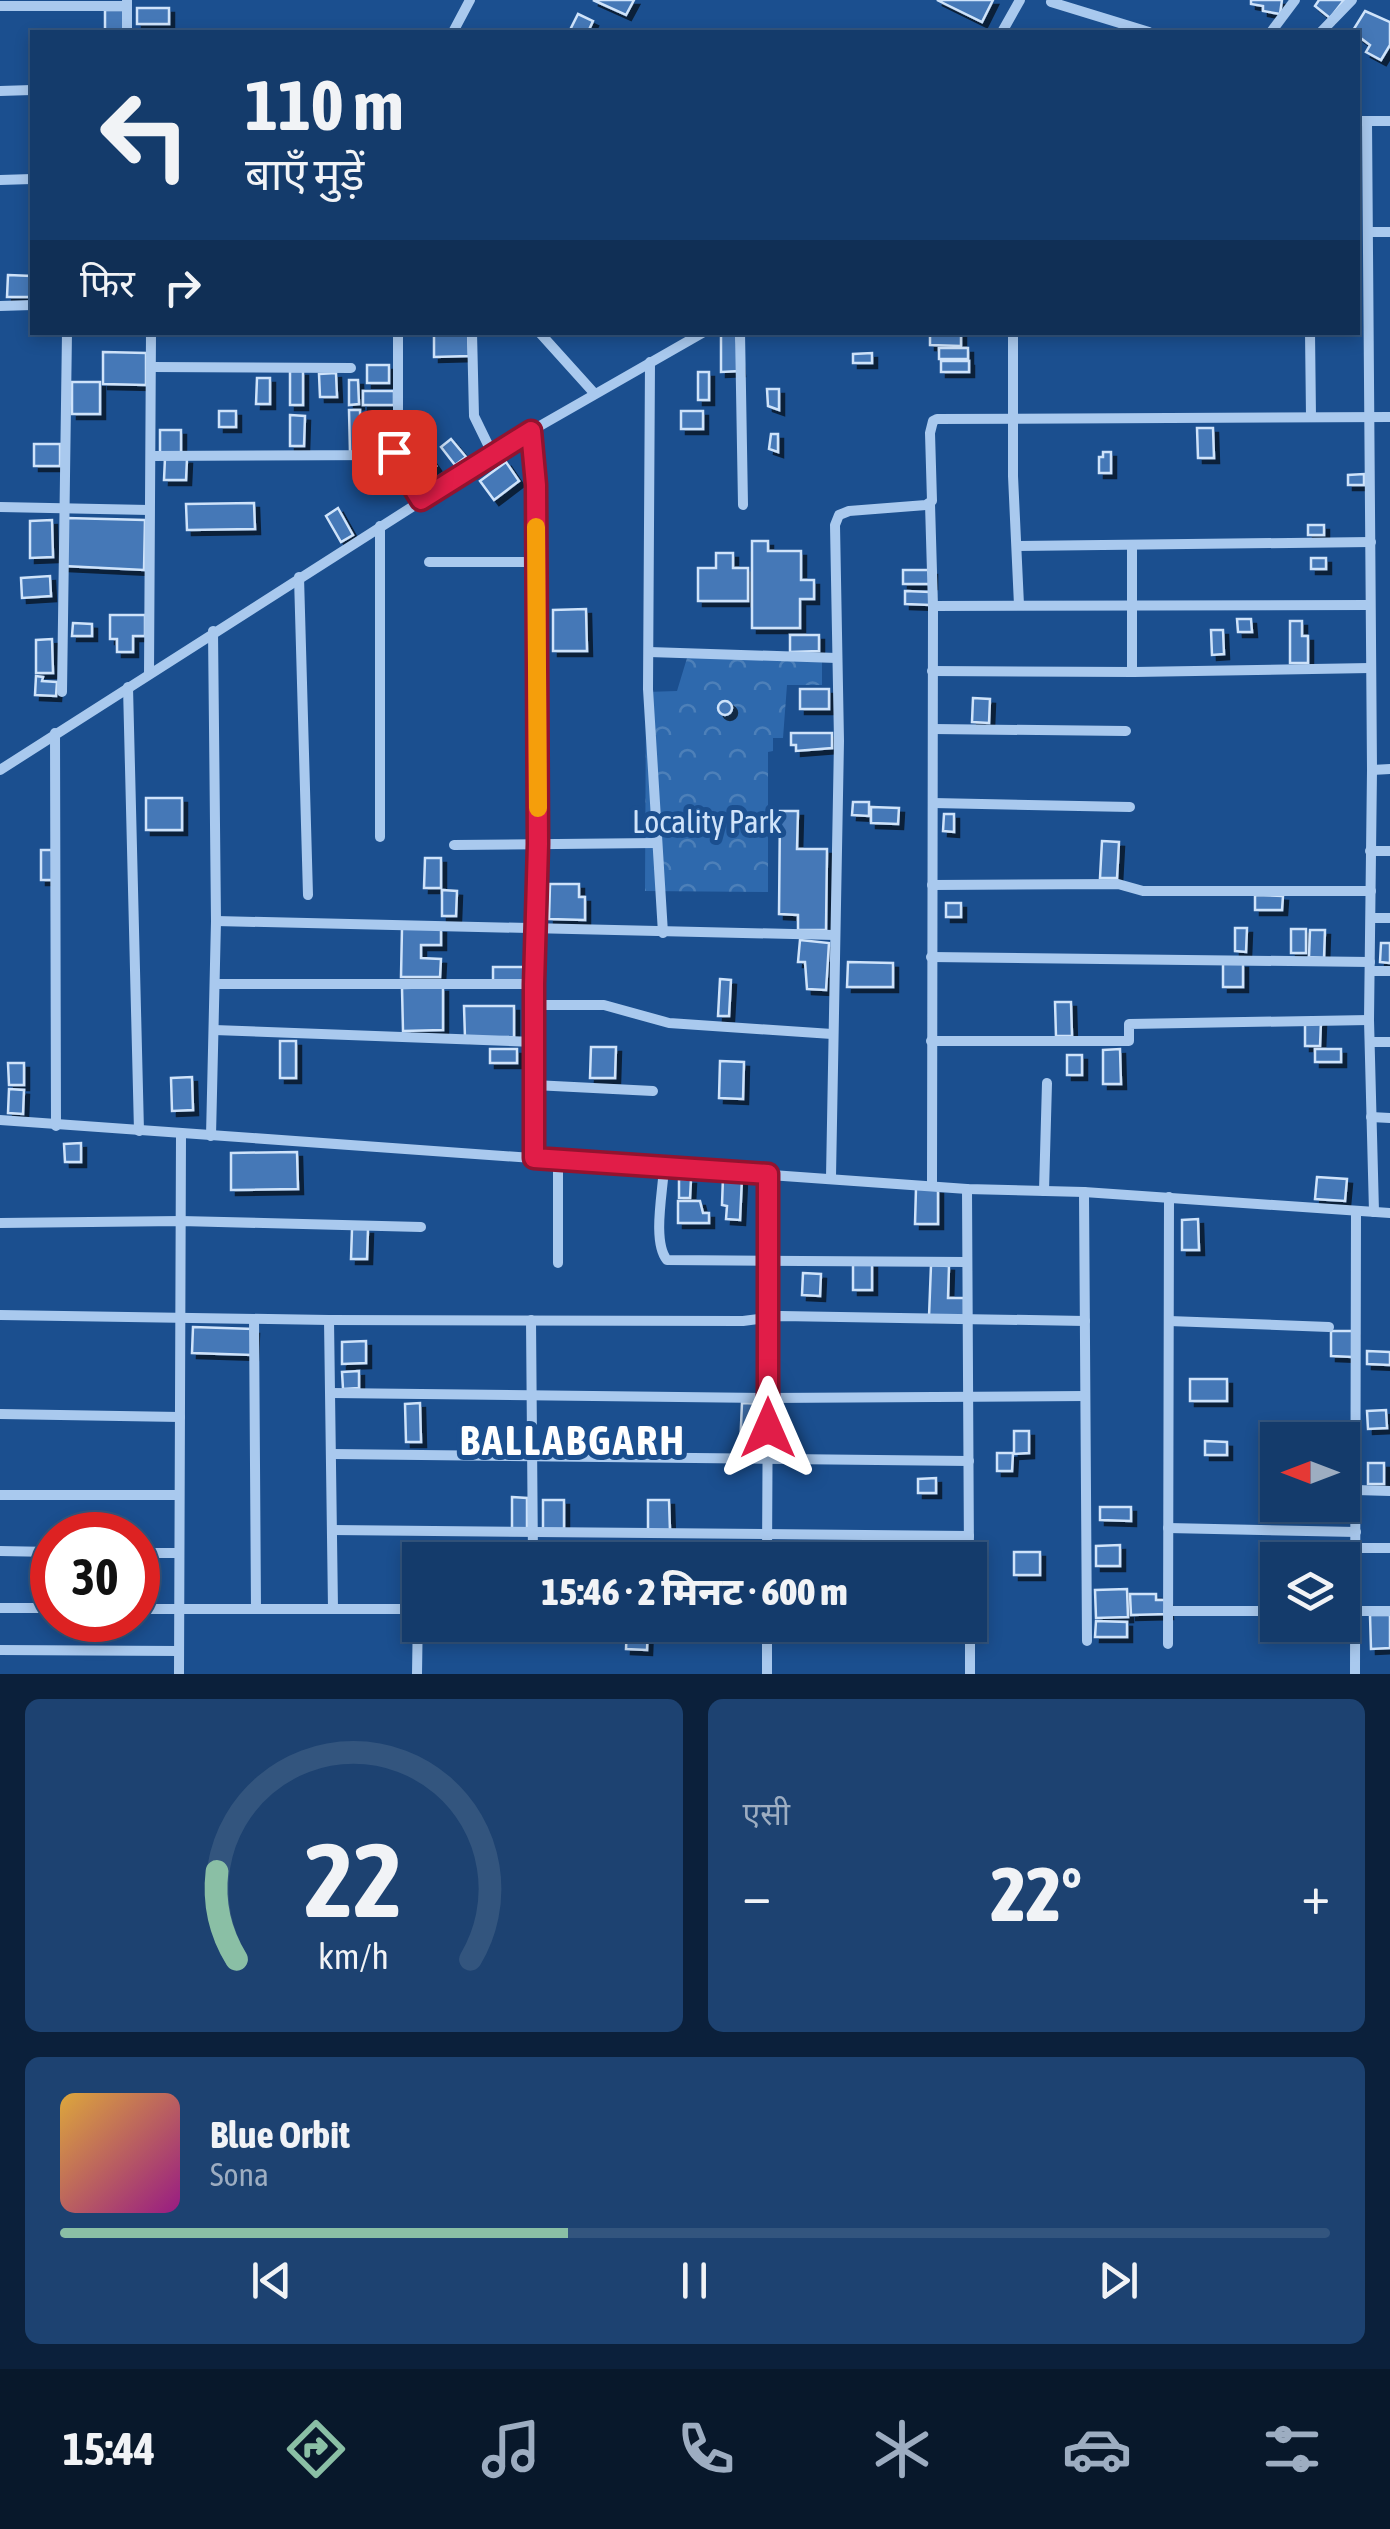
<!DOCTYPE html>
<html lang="hi">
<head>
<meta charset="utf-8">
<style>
	body { margin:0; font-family:"Asap Condensed","Noto Sans Devanagari",sans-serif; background:#1d4271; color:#f1f3f6; height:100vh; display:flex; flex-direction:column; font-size:38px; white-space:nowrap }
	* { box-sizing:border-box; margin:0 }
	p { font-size:32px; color:#9dadc1 }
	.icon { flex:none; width:55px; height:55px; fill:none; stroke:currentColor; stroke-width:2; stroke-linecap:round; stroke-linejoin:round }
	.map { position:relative; height:1674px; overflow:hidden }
	.sheet { display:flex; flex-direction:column; gap:25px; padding:25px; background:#0b203b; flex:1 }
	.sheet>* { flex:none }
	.hud { position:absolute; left:30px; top:30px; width:1330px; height:305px; border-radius:0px; box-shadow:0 5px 15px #0003,0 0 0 2px #33557e; background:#143b6b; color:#f1f3f6; overflow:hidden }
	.needle { width:65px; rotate:270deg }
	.fabs { position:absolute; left:1260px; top:1422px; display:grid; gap:20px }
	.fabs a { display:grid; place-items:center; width:100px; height:100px; border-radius:0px; background:#143b6b; box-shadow:0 5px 15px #0003,0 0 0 2px #33557e; font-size:50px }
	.speed { position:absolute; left:30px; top:1512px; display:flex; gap:20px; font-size:50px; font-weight:700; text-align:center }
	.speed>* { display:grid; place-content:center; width:130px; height:130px; border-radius:50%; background:#143b6b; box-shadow:0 5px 15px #0003,0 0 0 2px #33557e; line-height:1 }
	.speed .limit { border:15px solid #d22; background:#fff; color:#111 }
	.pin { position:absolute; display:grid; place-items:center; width:85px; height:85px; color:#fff; margin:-42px; border-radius:20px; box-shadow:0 5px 15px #0006 }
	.me { position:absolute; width:110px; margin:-55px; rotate:0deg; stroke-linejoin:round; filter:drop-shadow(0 0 8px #0008) }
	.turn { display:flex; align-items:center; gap:35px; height:210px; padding:0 50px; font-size:45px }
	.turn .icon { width:130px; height:130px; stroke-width:2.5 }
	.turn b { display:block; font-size:70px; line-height:85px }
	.then { display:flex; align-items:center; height:95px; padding:0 50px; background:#0003; gap:20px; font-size:38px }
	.big { font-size:75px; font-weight:800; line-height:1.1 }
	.sheet .widget { flex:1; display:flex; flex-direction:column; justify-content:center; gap:15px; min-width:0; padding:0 35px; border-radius:15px; background:#1d4271 }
	.sheet .dial { align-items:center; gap:0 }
	.dial svg { height:260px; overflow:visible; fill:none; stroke:#33557e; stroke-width:7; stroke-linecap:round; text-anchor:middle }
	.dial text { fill:#f1f3f6; stroke:none }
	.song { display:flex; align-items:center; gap:30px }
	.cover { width:120px; height:120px; border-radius:15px; background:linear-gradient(135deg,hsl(40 70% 55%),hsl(310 70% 35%)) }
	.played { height:10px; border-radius:5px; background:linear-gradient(90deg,#8abfa5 40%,#33557e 40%) }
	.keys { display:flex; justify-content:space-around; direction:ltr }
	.heat { display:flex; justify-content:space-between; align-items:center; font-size:55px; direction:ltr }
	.sheet .tiles { flex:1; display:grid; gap:25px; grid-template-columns:1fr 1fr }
	.widget:last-child { grid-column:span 2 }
	.trip { position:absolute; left:402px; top:1542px; width:585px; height:100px; border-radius:0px; background:#143b6b; box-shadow:0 5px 15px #0003,0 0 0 2px #33557e; font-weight:800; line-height:100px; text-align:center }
	.tabs { display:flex; height:160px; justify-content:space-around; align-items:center; background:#08182b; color:#9dadc1 }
	.tabs .icon { width:70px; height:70px }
	.tabs .selected { color:#8abfa5 }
	.tabs b { font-size:45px; color:#f1f3f6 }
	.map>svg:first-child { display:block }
</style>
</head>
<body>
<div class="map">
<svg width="1390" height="1674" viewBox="0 0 1390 1674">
	<defs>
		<pattern id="forest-crowns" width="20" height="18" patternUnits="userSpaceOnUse" patternTransform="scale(2.5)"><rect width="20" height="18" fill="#2e69ad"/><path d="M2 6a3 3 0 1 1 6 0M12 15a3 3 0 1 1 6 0" fill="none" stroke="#4d80b9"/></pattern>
		<filter id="shadow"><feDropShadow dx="5" dy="5" stdDeviation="0" flood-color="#0009"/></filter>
	</defs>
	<rect width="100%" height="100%" fill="#1b4f8f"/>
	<path fill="url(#forest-crowns)" d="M687 658H822V685H787L783 738H773V751L768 752V892L645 891 646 692 677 691Z"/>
	<g fill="#4478b7" stroke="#cfe3fa" stroke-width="2.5" filter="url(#shadow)">
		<path d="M593 0H634L626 15Z"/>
		<path d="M937 0H993L982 22Z"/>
		<path d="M1251 0H1282L1280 14 1263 11V6L1251 4Z"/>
		<path d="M1319 0H1344L1330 18 1315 6Z"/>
		<rect x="137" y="8" width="32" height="16"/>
		<rect x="105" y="10" width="19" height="22"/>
		<path d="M1365 11 1390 22V45L1381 60 1366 52 1370 45 1358 36V32H1352Z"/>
		<path d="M578 14 593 21 588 32 570 30Z"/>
		<path d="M8 275 32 276V297H7Z"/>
		<path d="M468 332 469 356 434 357V333Z"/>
		<path d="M730 332H736L740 371 721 372V336Z"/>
		<path d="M930 332H961V346L930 345Z"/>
		<rect x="939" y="348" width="29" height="11"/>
		<path d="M103 352 146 353V385L103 384Z"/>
		<path d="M872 353V363H853V354Z"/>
		<rect x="941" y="361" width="28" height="11"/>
		<rect x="367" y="365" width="22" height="18"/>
		<rect x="290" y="371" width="13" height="34"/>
		<rect x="698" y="372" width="11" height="28"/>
		<path d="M336 373 337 397H320L319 374Z"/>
		<path d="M257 378H270V404H256Z"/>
		<path d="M349 380H358L359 404 349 405Z"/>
		<rect x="72" y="382" width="28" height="32"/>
		<path d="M767 389H779V410L768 406Z"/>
		<rect x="363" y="391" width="31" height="14"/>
		<path d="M349 410H360L361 452H350Z"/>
		<rect x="219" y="411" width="17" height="16"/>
		<rect x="681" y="411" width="22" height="18"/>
		<path d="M290 415 305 416 304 446H290Z"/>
		<path d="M1197 428H1213L1214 458H1198Z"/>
		<rect x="160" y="430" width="21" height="26"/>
		<path d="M771 434H778V452L769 449Z"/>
		<path d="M451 439 466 457 455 465 441 447Z"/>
		<rect x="34" y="444" width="26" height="22"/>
		<path d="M424 449 436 466 423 475 434 490 422 498 400 466Z"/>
		<path d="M1103 452H1111V473H1099V457H1103Z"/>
		<path d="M165 458 187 459 186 480H164Z"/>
		<path d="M506 462 519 481 494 500 480 481Z"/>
		<path d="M393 467 399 478 382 488 375 478Z"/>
		<path d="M1364 474V485H1348V475Z"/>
		<path d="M254 503 255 529 187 530 186 504Z"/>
		<path d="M338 508 353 535 341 542 326 516Z"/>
		<path d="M66 518 145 520 144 570 64 566Z"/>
		<path d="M52 520 53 557 30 558V521Z"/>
		<rect x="1308" y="525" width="16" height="10"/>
		<path d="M752 541H768V551H801V580H814V599H800V628H752Z"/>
		<path d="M716 553H733V568H748V601H698V568H716Z"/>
		<rect x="1311" y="558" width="15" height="11"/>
		<rect x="903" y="570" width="29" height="14"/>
		<path d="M50 576 51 596 22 598 21 578Z"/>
		<path d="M905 591 931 592V605L905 604Z"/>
		<path d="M586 609 587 651H553V610Z"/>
		<path d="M110 615H145V636H133V652H117V639H110Z"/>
		<path d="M1237 619H1251L1252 632H1238Z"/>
		<path d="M1290 621H1302V636H1308V663H1290Z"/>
		<path d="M73 623 92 624V636H72Z"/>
		<path d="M1211 630H1223L1224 654 1212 655Z"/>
		<path d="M790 635H819V651L790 652Z"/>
		<path d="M52 639 53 673H36V640Z"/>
		<path d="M36 676 43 677 42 681 57 682 56 696 35 695Z"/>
		<rect x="800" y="689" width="29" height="20"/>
		<path d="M973 698 990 699 989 723 972 722Z"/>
		<circle cx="725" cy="708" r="7"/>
		<path d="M791 733H832V748L796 751V745H791Z"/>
		<rect x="146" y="798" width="36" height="32"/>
		<path d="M853 802H869V816L852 815Z"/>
		<path d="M871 807 899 808 898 824 871 823Z"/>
		<path d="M780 811H798L797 849H827L826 930H798V915L779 914Z"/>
		<path d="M944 814H954V832L943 831Z"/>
		<path d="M1102 841 1119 842 1117 878H1100Z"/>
		<path d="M41 850H52L53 880H41Z"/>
		<path d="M425 858H441V888H424Z"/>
		<path d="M550 884H579V897H585V920L549 919Z"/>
		<path d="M442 890 457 891 456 916H442Z"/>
		<path d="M1255 895 1283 896 1282 910H1255Z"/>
		<rect x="946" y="903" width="15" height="14"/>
		<path d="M402 928H441V945H421V958L441 959 440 977H401Z"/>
		<path d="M1235 928H1247L1246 952 1235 951Z"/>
		<rect x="1291" y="929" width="15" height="24"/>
		<path d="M1310 930H1325L1324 958 1309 957Z"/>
		<path d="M800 940 829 943 826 990 807 989 805 962H798Z"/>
		<path d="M1381 943H1390V963L1380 962Z"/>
		<path d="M848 962 893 963V987H847Z"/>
		<rect x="1223" y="963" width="20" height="24"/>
		<rect x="493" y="967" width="36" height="14"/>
		<path d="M720 979 731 980 729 1016H718Z"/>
		<path d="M443 987V1030L403 1031 402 988Z"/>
		<path d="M1055 1002H1071L1072 1036H1056Z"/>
		<path d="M464 1006H514V1037L465 1038Z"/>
		<path d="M1305 1021H1321L1320 1046H1305Z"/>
		<rect x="280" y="1041" width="16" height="37"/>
		<path d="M591 1047H616L615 1078H590Z"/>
		<rect x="490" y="1049" width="27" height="14"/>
		<path d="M1120 1049 1121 1084H1103V1050Z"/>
		<rect x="1315" y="1049" width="26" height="13"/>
		<rect x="1067" y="1055" width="15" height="20"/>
		<path d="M720 1061 744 1062 743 1099 719 1098Z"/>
		<path d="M8 1063H24V1085H9Z"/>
		<path d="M192 1077 193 1110 172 1111 171 1078Z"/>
		<path d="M9 1089 24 1090 23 1114 8 1113Z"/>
		<path d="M81 1143V1162H65L64 1144Z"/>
		<path d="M297 1152 298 1189 231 1190V1153Z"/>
		<path d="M723 1177 742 1178 740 1220 726 1219 727 1206 722 1205Z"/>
		<path d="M1317 1177 1347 1179 1345 1201 1315 1199Z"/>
		<path d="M679 1179H691L690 1198H679Z"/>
		<path d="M916 1188 938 1189V1224H915Z"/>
		<path d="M678 1201H700L703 1213H709V1223H678Z"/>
		<path d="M1198 1219 1199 1250H1182V1220Z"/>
		<path d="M352 1229H368L367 1259H351Z"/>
		<rect x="853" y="1263" width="19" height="27"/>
		<path d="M931 1265 949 1266 948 1298H964V1317H929Z"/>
		<path d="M803 1273 821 1274 820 1296 802 1295Z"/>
		<path d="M193 1327 254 1329 253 1355 192 1353Z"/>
		<path d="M1331 1331H1354L1353 1357 1331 1356Z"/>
		<path d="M366 1341V1363L342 1364V1342Z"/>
		<path d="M1367 1351 1390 1352V1365L1367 1364Z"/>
		<path d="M359 1371V1388L343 1389 342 1372Z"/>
		<rect x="1190" y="1379" width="37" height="22"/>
		<path d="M420 1403 421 1442H406L405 1404Z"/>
		<path d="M742 1403 766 1404 764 1449 740 1448Z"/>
		<path d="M1386 1410 1387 1428 1368 1429 1367 1411Z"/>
		<path d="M1014 1431H1029V1453L1014 1454Z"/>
		<path d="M1205 1441 1227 1442V1455H1205Z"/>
		<path d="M997 1453H1013L1012 1471H997Z"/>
		<rect x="1368" y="1463" width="16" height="21"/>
		<path d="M936 1478V1493H918V1479Z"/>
		<path d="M512 1497 527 1498V1530H512Z"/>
		<rect x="543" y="1500" width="21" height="29"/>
		<path d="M648 1500H669L670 1531H648Z"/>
		<path d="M1100 1507H1131V1521L1100 1520Z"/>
		<path d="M1120 1545V1566H1096V1546Z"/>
		<path d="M941 1550 958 1551 957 1560H941Z"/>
		<rect x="1014" y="1552" width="26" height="23"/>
		<path d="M1127 1589 1128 1617 1096 1618 1095 1590Z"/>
		<path d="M1130 1594H1156V1600H1167L1168 1614 1131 1615Z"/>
		<path d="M1370 1615H1390V1648L1371 1649Z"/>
		<path d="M1096 1621 1127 1622V1637H1095Z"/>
		<path d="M627 1625H648L647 1650 626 1649Z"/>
	</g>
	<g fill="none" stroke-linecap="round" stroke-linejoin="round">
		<g stroke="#a9c9ee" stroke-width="10">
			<path d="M127 1V32"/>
			<path d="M1051 2 1149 32"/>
			<path d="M0 6H127"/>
			<path d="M453 32 470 0"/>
			<path d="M1002 32 1020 0"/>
			<path d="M1271 32 1295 0"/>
			<path d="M1321 32 1352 0"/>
			<path d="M0 91 32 90"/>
			<path d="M1358 121H1390"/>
			<path d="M1367 121 1372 770 1369 1020 1374 1212"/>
			<path d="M0 180 32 179"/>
			<path d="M1369 232H1390"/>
			<path d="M0 306 32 305"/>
			<path d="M472 332 474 416 494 457"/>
			<path d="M539 332 594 393"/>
			<path d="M740 332 743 505"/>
			<path d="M1013 332V476L1019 605"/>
			<path d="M1310 332 1311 417"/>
			<path d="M650 362 648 689 663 933"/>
			<path d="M152 367 351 368"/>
			<path d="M531 431 536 485 539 844 534 984V1158"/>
			<path d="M391 454 421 500"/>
			<path d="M152 456 390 455 398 446V332"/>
			<path d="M930 504 933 606 932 1185"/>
			<path d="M0 507 149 510"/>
			<path d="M380 526V837"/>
			<path d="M1018 546 1371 542"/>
			<path d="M429 562H536"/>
			<path d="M299 577 308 895"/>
			<path d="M933 606 1370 605"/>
			<path d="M649 652 837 658"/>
			<path d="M932 671 1134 672 1370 668"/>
			<path d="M1132 672V545"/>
			<path d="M149 674 151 332"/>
			<path d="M128 687 139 1131"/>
			<path d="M62 692 67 332"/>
			<path d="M933 729 1126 731"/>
			<path d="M55 733 56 1126"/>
			<path d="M0 770 531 431 704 332"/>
			<path d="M1372 770 1390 769"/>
			<path d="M933 803 1130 807"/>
			<path d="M454 845 656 843"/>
			<path d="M1370 851H1390"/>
			<path d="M932 885 1118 884 1143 891H1371"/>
			<path d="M1371 918H1390"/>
			<path d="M216 921 835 935"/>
			<path d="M931 957 1370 962"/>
			<path d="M1370 971H1390"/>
			<path d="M215 984H534"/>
			<path d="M534 1005H604L669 1023 832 1034"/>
			<path d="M214 1030 534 1042"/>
			<path d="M931 1041H1129V1024L1369 1020"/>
			<path d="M1370 1042H1390"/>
			<path d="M534 1085 653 1091"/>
			<path d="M1371 1117 1390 1118"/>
			<path d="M0 1120 967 1189 1084 1192 1390 1213"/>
			<path d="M211 1136 216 921 213 631"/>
			<path d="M558 1160V1263"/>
			<path d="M664 1167C663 1191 652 1242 667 1260L967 1262"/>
			<path d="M831 1177 839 741 835 525 839 515 849 511 926 505 932 501 930 433 933 421 937 419 1390 417"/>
			<path d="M967 1189 969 1560"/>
			<path d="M1044 1191 1047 1083"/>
			<path d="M1084 1192 1087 1641"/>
			<path d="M0 1223 181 1221 421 1227"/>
			<path d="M0 1315 329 1320 743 1321 781 1316 1085 1321"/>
			<path d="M254 1319 256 1609"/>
			<path d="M329 1320 333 1609"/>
			<path d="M531 1320 533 1560"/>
			<path d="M1169 1321 1329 1327"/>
			<path d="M332 1393 768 1398 1085 1396"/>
			<path d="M0 1414 180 1417"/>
			<path d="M332 1454 969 1461"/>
			<path d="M1356 1490 1390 1491"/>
			<path d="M0 1495H178"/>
			<path d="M1168 1528 1356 1532"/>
			<path d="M332 1530 969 1536"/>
			<path d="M1355 1548H1390"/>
			<path d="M0 1551 52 1552"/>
			<path d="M138 1553H178"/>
			<path d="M767 1560 769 1174"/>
			<path d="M0 1608H52"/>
			<path d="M138 1609H420"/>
			<path d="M1168 1611H1278"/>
			<path d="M1342 1611H1390"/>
			<path d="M970 1625V1674"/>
			<path d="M1168 1644 1169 1197"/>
			<path d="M0 1650 179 1651"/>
			<path d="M179 1674 181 1135"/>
			<path d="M417 1674 418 1609"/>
			<path d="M767 1674V1625"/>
			<path d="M1355 1674 1356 1211"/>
		</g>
	</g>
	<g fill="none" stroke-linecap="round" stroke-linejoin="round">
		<defs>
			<path id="route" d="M394 452 392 454 421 500 531 431 536 485 538 844 534 984V1158L768 1174V1428"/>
		</defs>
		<use href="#route" stroke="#92132f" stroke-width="25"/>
		<use href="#route" stroke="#e11d48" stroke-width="18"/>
		<path stroke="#f59e0b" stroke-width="18" d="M536 527 538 808"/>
	</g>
	<g text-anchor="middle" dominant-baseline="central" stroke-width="10" stroke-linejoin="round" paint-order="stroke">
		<g font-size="32" fill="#cfe3fa" stroke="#1b4f8f">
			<text x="707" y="821">Locality Park</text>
		</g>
		<g font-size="42" font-weight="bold" letter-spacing="2.5" fill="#fff" stroke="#1b4f8f">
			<text x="573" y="1440">BALLABGARH</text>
		</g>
	</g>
</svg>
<div class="fabs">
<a><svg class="needle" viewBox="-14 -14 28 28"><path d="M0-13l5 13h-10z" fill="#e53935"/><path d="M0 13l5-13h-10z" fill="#9dadc1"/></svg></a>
<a><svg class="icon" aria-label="layers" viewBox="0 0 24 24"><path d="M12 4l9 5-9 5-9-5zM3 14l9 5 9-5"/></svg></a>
</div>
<div class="speed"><div class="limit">30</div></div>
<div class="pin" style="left:394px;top:452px;background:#d93025"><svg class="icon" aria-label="arrive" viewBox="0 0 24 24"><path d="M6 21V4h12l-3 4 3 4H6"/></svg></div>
<svg class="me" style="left:768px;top:1428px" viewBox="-20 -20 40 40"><path d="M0-17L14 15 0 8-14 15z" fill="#e11d48" stroke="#fff" stroke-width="4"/></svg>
<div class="trip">15:46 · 2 मिनट · 600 m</div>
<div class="hud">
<div class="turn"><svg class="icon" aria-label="left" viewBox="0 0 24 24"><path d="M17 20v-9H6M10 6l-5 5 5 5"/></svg><div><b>110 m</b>बाएँ मुड़ें</div></div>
<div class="then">फिर<svg class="icon" aria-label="right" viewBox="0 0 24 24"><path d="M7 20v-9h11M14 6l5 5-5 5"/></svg></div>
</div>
</div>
<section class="sheet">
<div class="tiles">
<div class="widget dial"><svg viewBox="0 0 100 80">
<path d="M14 69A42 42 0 1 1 86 69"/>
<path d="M14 69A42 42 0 0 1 8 42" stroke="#8abfa5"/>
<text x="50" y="56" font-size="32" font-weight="700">22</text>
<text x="50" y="72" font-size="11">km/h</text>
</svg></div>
<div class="widget"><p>एसी</p>
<div class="heat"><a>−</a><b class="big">22°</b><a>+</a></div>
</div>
<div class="widget">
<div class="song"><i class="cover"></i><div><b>Blue Orbit</b><p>Sona</p></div></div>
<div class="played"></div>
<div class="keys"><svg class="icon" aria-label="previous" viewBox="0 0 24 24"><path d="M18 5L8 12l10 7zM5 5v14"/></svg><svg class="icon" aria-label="pause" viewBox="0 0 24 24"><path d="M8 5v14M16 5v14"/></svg><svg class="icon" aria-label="next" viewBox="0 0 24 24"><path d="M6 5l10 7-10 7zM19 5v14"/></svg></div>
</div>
</div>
</section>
<nav class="tabs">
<b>15:44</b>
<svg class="icon selected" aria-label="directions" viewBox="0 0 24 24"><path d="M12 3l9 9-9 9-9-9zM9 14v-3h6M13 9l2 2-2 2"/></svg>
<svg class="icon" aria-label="music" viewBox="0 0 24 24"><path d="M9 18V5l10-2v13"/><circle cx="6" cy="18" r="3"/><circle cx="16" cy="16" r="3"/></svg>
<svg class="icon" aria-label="phone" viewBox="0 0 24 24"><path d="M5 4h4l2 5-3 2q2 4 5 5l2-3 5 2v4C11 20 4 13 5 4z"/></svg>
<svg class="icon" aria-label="climate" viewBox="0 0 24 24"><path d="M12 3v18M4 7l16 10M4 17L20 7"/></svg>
<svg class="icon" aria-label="car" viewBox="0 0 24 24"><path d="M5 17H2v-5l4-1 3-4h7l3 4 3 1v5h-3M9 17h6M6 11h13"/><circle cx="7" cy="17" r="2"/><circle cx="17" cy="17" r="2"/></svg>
<svg class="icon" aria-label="filters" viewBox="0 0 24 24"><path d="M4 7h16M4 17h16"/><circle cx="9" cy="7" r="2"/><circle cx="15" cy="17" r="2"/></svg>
</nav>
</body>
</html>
